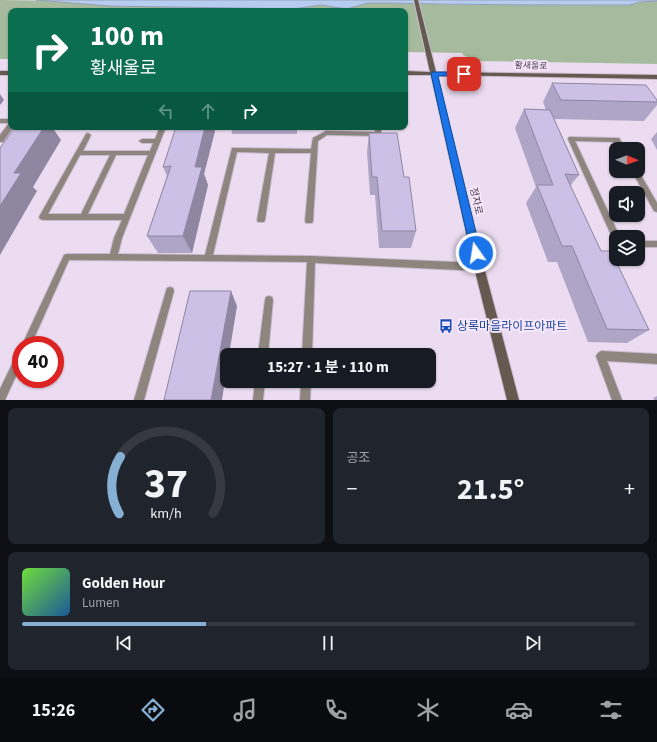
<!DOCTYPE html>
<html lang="ko">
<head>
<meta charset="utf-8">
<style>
	body { margin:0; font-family:"Source Sans 3","Noto Sans KR",sans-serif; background:#20242c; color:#f1f3f6; height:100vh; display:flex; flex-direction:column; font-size:15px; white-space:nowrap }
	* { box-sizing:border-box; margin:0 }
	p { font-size:13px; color:#9ea1a6 }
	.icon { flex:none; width:22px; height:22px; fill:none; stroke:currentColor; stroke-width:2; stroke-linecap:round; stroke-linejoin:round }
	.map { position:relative; height:400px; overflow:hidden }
	.side { display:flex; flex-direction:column; gap:8px; padding:8px; background:#0d0f14; flex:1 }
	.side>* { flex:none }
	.hud { position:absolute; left:8px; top:8px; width:400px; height:122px; border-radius:8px; box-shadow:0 1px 3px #0004; background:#0b6e4f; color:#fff; overflow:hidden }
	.needle { width:26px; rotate:91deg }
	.tools { position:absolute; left:609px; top:142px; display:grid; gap:8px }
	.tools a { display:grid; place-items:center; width:36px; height:36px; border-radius:8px; background:#171b24; box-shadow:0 1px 3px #0004; font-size:20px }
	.speed { position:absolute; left:12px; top:336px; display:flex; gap:8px; font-size:20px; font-weight:700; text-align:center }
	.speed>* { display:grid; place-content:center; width:52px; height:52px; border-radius:50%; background:#171b24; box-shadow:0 1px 3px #0004; line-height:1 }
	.speed .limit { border:6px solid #d22; background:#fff; color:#111 }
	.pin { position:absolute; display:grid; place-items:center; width:34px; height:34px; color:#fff; margin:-17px; border-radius:8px; box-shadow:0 2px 6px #0006 }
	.me { position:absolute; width:44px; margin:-22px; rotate:347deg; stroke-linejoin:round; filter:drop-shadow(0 0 3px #0008) }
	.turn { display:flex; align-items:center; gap:14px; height:84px; padding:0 16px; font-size:18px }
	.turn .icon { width:52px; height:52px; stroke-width:2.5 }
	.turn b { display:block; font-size:28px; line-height:34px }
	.lanes { display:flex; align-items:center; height:38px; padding:0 16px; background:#0003; justify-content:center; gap:20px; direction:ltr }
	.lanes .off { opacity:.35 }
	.big { font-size:30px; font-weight:700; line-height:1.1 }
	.side .widget { flex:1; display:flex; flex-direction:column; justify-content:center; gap:6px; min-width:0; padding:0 14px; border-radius:8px; background:#20242c }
	.side .dial { align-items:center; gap:0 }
	.dial svg { height:104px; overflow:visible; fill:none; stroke:#363941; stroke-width:7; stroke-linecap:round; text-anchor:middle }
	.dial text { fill:#f1f3f6; stroke:none }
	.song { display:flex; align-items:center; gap:12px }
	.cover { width:48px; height:48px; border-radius:6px; background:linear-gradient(135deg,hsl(100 70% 55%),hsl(210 70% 35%)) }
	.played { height:4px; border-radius:2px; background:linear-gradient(90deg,#85b0d4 30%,#363941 30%) }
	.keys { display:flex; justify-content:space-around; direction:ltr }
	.heat { display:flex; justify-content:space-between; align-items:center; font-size:22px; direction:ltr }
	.side .tiles { flex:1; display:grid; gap:8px; grid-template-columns:1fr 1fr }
	.widget:last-child { grid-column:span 2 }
	.trip { position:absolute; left:220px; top:348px; width:216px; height:40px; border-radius:8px; background:#171b24; box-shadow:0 1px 3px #0004; font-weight:700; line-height:40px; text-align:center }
	.menu { display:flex; height:64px; justify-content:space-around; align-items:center; background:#090b0e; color:#9ea1a6 }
	.menu .icon { width:28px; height:28px }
	.menu .selected { color:#85b0d4 }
	.menu b { font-size:18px; color:#f1f3f6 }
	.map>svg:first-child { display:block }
</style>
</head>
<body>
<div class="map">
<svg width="657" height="400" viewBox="0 0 657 400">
	<rect width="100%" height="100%" fill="#ecdcf1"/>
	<path fill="#a6bb9d" d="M0 0 63 1 110 6 293 9 321 5 347 9 367 3H387C467 5 548 5 629 5L640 2 657 1V64L476 61 463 55 462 53 405 52V11H11V59H0Z"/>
	<path fill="#b6cdef" stroke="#92a1bb" d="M36 0H657V1L640 2 629 5C548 5 467 5 387 3H367L347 9 321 5 293 9 110 6Z"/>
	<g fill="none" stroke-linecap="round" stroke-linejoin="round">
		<defs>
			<g id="lane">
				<path d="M160 127H166L122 238 118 254 205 255 232 148 311 149 313 138 326 131 375 132V127H381V134L378 136 327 135 318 141 313 221 312 223H306L305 221 311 153H275L265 220 264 222H258L257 220 269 153 237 152 213 255 311 256 479 263 482 265 483 267 482 269 479 271 315 263 312 355H302L307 262 69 260 31 345H22L64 255 67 254H110L114 238 122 220H43L40 219 39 217 86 134 88 133 91 135 83 151H150L153 143H142L139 141 142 139H155ZM80 155H110L81 214H48ZM116 155H148L124 214H88Z"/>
				<path d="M569 137 617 138H619L626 149H620L615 142 575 141 620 237H616V240L613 239 612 237 568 139Z"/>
				<path d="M638 170 657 203V212L654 211 632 171Z"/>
				<rect x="638" y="241" width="19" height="6"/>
				<path d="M170 287 173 288 174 291 144 400H134L166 291 167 288Z"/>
				<path d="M269 296 272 297 273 300 268 355H258L265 300 266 297Z"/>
				<path d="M21 350V365L5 400H0V389L18 352Z"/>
				<path d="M601 351 657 354V364L607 361 622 400H612L596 356 598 353Z"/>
				<path d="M255 381H265L263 400H253Z"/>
				<path d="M301 381H311L310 400H300Z"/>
			</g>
			<path id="street" d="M0 119H11V127H13L3 142H0V135L9 123H0Z"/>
			<g id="secondary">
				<path d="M414 0H418L436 72 657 75V79L437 75 484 267 519 400H507L474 267 431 75H405V71L430 72Z"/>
				<rect x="0" y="71" width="11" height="4"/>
			</g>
		</defs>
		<use href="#lane" stroke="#c9bbce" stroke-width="2"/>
		<use href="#street" stroke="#c9bbce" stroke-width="2"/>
		<use href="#secondary" stroke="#c9bbce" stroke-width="2"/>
		<use href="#lane" fill="#8d857e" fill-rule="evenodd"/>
		<use href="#street" fill="#8d857e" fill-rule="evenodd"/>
		<use href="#secondary" fill="#655a4f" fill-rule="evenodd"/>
	</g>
	<g fill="#afa5c6">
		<path d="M552 83 657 100V105L644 121 554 119 579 175 570 186 601 251 649 330 627 343 588 342 557 262H548L526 203 536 187 515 128 524 109 546 110 543 102Z"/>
		<path d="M84 127H159L158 128H84Z"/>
		<path d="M231 127H362V130H297V134H232Z"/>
		<path d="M215 131 204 174 208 185 192 253H158L147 236 167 176 163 167Z"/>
		<path d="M657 132V150L651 139Z"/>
		<path d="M369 133 404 177 416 231 411 248H379L375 195H370L367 152Z"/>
		<path d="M657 396V400H654L653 398Z"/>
	</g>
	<g fill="#8f86a1">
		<path d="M0 94 4 100 0 105Z"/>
		<path d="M44 127H52L61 140 33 187 37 191 0 255V206L14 173Z"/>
		<path d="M205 127H214L215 131 204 174 208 185 192 253 183 236 195 167Z"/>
		<path d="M231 291 237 306 229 355H227V367L222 400H211Z"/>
	</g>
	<g fill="#ccc0e6" stroke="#8f86a1">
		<path d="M552 83 646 85 657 100V102L561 100Z"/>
		<path d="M524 109 550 110 579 175 565 174 601 251H611L649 330 607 329 572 246H562L537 185H553Z"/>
		<path d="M15 127H44L14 173H21L0 206V148Z"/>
		<path d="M176 127H205L195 167H202L183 236H147L171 166 163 167Z"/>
		<path d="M369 133H397L404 177H409L416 231H382L377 177H372Z"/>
		<path d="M190 291H231L211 400H164Z"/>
	</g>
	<path fill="#1a73e8" stroke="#114b97" d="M432 72H464L467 74 464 76H438L481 253 479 256 476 257 472 256 471 253 431 74Z"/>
	<defs>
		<symbol id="bus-bare" viewBox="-9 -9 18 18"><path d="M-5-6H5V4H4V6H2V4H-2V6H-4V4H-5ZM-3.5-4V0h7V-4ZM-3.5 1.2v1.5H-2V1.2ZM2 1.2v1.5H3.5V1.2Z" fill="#1a4fb4" stroke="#fae9fe" stroke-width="2.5" paint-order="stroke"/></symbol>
	</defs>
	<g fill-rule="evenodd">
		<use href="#bus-bare" x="436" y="316" width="20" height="20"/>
	</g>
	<g text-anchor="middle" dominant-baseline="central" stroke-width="3.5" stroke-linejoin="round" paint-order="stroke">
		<g font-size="9" fill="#3f3941" stroke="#fae9fe">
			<text transform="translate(531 66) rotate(1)">황새울로</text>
		</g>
		<g font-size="10" fill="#3f3941" stroke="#fae9fe">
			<text transform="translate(476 201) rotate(77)">정자로</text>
		</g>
		<g font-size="12" fill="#164399" stroke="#fae9fe" text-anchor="start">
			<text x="457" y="326">상록마을라이프아파트</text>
		</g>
	</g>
</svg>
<div class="tools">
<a><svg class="needle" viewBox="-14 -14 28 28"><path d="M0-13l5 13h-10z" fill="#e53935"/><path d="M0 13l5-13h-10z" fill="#9ea1a6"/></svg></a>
<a><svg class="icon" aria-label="sound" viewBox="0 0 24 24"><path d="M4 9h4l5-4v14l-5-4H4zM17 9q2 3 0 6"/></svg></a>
<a><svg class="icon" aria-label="layers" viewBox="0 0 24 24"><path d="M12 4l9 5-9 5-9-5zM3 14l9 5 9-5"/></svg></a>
</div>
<div class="speed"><div class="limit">40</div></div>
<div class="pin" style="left:464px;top:74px;background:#d93025"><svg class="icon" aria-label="arrive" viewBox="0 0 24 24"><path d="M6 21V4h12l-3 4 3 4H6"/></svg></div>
<svg class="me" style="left:476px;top:253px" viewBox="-20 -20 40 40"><circle r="17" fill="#1a73e8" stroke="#fff" stroke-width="3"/><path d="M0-11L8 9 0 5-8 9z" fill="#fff"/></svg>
<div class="trip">15:27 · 1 분 · 110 m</div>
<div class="hud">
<div class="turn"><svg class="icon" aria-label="right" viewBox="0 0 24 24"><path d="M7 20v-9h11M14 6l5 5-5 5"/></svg><div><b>100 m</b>황새울로</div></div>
<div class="lanes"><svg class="icon off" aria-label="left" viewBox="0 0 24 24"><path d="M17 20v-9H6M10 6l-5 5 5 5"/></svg><svg class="icon off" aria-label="ahead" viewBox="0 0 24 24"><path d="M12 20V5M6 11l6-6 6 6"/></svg><svg class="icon" aria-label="right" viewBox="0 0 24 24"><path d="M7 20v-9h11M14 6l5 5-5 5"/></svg></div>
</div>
</div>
<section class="side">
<div class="tiles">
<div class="widget dial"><svg viewBox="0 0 100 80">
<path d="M14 69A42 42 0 1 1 86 69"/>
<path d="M14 69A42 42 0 0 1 15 25" stroke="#85b0d4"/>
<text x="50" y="56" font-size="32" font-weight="700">37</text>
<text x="50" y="72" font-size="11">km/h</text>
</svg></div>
<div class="widget"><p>공조</p>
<div class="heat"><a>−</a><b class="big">21.5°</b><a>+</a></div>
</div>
<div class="widget">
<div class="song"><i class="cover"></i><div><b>Golden Hour</b><p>Lumen</p></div></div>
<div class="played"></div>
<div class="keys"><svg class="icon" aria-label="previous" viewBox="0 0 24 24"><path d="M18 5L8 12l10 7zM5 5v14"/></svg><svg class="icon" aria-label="pause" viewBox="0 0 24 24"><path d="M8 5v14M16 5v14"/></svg><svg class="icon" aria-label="next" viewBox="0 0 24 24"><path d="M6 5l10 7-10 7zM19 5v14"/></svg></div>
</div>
</div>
</section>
<nav class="menu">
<b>15:26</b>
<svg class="icon selected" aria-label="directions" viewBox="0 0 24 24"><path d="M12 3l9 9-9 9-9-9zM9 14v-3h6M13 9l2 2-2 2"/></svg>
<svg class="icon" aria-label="music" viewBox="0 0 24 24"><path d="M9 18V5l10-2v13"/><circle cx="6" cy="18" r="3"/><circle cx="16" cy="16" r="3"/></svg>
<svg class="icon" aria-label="phone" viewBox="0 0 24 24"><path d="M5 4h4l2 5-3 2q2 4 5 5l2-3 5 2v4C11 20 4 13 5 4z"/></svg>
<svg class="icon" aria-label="climate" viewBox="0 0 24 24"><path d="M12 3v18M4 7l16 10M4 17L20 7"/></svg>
<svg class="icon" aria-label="car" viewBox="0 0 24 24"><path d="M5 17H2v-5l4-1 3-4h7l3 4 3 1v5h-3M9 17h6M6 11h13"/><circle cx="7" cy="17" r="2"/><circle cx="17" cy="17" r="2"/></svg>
<svg class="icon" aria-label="filters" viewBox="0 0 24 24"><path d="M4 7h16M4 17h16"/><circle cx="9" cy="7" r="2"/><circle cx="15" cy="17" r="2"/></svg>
</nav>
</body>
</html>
